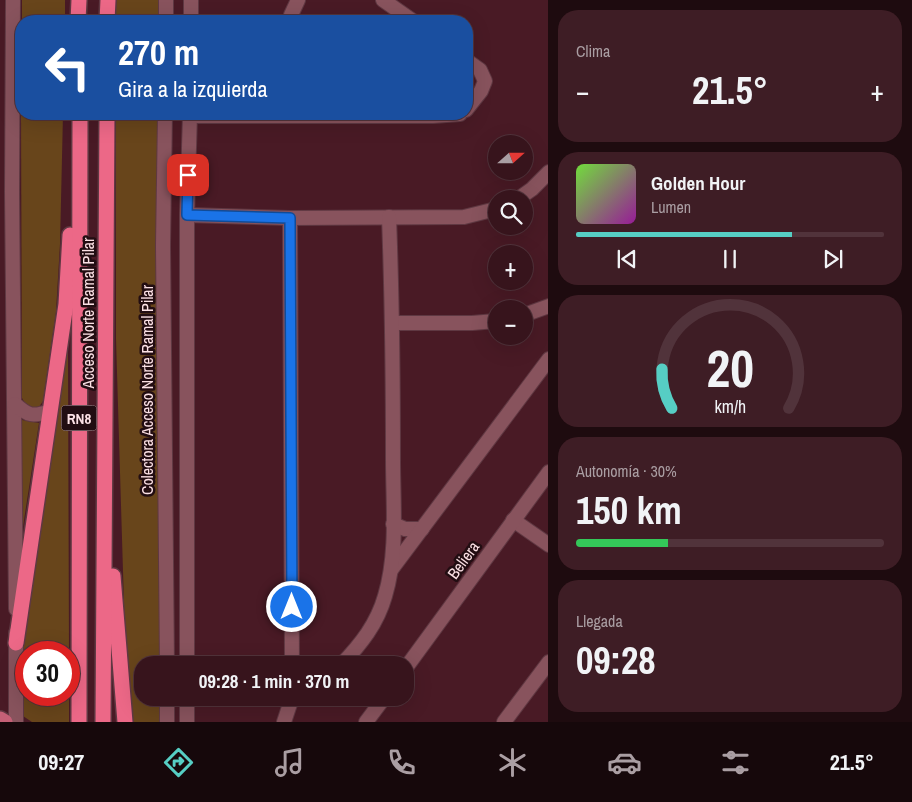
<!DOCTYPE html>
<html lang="es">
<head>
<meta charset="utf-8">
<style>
	body { margin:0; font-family:"Archivo Narrow",sans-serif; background:#3e1d25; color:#f1f3f6; height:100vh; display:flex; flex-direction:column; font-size:19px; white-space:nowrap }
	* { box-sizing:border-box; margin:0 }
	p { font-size:16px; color:#aa9ea3 }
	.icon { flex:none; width:28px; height:28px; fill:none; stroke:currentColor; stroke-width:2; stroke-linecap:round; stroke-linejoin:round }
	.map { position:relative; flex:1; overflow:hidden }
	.details { display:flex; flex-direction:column; gap:10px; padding:10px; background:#1e0b0f; width:364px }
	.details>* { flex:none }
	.top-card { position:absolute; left:15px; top:15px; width:458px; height:105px; border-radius:20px; box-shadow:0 5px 20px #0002,0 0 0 1px #51333b; background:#1a4fa0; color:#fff; overflow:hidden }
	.needle { width:32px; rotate:69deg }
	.controls { position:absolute; left:488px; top:135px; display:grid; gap:10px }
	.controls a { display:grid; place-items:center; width:45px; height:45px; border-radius:50%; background:#37141c; box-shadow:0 5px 20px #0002,0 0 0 1px #51333b; font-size:25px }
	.speed { position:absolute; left:15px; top:641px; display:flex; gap:10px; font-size:25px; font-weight:700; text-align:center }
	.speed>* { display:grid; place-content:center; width:65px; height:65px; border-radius:50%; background:#37141c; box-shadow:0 5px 20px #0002,0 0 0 1px #51333b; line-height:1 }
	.speed .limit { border:8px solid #d22; background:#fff; color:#111 }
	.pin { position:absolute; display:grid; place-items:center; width:42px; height:42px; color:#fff; margin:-21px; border-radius:10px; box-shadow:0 2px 8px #0006 }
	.me { position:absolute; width:55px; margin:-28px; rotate:0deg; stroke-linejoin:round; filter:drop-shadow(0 0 4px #0008) }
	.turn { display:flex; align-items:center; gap:18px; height:105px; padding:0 20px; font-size:22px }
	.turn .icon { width:65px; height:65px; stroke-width:2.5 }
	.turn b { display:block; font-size:35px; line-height:42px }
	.big { font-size:38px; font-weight:800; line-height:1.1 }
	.details .tile { flex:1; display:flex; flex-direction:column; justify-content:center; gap:8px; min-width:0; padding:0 18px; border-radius:20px; background:#3e1d25 }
	.details .dial { align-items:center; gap:0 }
	.dial svg { height:130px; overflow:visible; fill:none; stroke:#51333b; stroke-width:7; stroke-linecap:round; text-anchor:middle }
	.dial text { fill:#f1f3f6; stroke:none }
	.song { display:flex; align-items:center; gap:15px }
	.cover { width:60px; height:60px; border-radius:8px; background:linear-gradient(135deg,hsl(100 70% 55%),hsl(300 70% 35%)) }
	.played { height:5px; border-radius:2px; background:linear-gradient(90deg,#56cec4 70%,#51333b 70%) }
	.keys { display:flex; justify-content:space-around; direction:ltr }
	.heat { display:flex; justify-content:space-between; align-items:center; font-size:28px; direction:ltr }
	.charge { height:8px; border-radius:4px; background:linear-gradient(90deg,#34c759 30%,#51333b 0) }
	.trip { position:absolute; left:134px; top:656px; width:280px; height:50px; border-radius:20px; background:#37141c; box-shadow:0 5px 20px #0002,0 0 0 1px #51333b; font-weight:800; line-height:50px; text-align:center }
	.tab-bar { display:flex; height:80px; justify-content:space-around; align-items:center; background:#16080b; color:#aa9ea3 }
	.tab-bar .icon { width:35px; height:35px }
	.tab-bar .on { color:#56cec4 }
	.tab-bar b { font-size:22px; color:#f1f3f6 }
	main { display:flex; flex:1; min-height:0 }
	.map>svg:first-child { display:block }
</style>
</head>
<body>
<main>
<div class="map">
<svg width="549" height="722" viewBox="0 0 549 722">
	<rect width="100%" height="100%" fill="#491a25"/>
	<g fill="#68451b">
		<rect x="22" y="0" width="43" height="21"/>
		<rect x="116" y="0" width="45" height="21"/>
		<path d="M21 114H63L60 244 56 312 43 401 39 407C30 409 26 406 22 398Z"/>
		<path d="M116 114H160L164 665H142V698H164V722H129L127 704 116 339Z"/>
		<path d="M66 349 68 354 69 652H26V695H69V722H32L23 716 22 660 25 615Z"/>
		<path d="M22 420 39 423 22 533Z"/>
	</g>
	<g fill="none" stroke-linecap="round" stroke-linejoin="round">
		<defs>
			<g id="minor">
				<path d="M13 0 12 192 16 609"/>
				<path d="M383 0 413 21"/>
				<path d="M166 21V0"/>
				<path d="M191 21V0"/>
				<path d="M290 21 291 15 298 0"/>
				<path d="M466 60 480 70 485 81 481 91 466 110"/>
				<path d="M165 114 163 245 167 665"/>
				<path d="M190 116H433L460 114"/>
				<path d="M518 199 532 189 549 172"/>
				<path d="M187 215 290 218 464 217 496 209"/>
				<path d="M290 218 292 665"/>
				<path d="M524 315 549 306"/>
				<path d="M392 323H472L496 321"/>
				<path d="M15 404C28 416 33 417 50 411"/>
				<path d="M513 520 549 545"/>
				<path d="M393 524 405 529H422"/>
				<path d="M391 570 549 359"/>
				<path d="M187 665V215L190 114"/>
				<path d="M341 665C361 644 377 624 385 596 398 553 393 504 393 460 393 379 392 298 389 217"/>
				<path d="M405 669 549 472"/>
				<path d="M167 698V722"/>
				<path d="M187 698V722"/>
				<path d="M16 722V633"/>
				<path d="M284 722 292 698"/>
				<path d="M366 722 384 698"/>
				<path d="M504 722 549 662"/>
			</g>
			<path id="major" d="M0 719 5 722"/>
			<g id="highway">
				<path d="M78 21 79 0"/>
				<path d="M107 21 108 0"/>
				<path d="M113 576 125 722"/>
				<path d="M16 643 66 304 70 235"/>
				<path d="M79 722 80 114"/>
				<path d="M103 722 107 114"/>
			</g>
		</defs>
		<use href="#minor" stroke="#5f3842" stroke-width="16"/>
		<use href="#major" stroke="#5f3842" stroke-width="18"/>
		<use href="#highway" stroke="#5f3842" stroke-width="18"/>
		<use href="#minor" stroke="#88535d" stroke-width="14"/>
		<use href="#major" stroke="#c46076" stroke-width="15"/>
		<use href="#highway" stroke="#ec6887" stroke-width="15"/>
	</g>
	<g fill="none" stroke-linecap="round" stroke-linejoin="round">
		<defs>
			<path id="route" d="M188 175 187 215 290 218 292 607"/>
		</defs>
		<use href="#route" stroke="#114b97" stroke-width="12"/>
		<use href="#route" stroke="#1a73e8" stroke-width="9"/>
	</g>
	<g text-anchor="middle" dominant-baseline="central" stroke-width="5" stroke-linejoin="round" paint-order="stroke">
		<rect fill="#220d12" stroke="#bba1a6" stroke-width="1" x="61.5" y="405.5" width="35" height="25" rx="4"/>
		<g font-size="15" font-weight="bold" fill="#fce1e5">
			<text x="79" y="418">RN8</text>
		</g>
		<g font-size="16" fill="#fce1e5" stroke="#220d12">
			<text transform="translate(88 313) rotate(-90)">Acceso Norte Ramal Pilar</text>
			<text transform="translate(147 390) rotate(-90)">Colectora Acceso Norte Ramal Pilar</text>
			<text transform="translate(463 560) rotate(-54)">Beliera</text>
		</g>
	</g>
</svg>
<div class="controls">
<a><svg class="needle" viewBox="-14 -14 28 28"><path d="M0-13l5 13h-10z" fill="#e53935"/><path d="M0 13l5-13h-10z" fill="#aa9ea3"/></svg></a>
<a><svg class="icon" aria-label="search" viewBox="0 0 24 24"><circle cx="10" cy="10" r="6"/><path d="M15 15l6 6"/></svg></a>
<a>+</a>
<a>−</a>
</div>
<div class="speed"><div class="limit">30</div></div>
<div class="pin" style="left:188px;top:175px;background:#d93025"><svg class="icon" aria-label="arrive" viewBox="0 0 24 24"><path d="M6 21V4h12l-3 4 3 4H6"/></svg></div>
<svg class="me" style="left:292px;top:607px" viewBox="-20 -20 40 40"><circle r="17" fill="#1a73e8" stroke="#fff" stroke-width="3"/><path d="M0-11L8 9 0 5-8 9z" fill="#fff"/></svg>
<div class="trip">09:28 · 1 min · 370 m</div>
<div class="top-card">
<div class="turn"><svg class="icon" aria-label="left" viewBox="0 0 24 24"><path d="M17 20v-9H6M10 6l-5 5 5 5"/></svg><div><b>270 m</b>Gira a la izquierda</div></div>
</div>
</div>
<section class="details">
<div class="tile"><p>Clima</p>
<div class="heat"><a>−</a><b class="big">21.5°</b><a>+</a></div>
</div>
<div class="tile">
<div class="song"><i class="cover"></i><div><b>Golden Hour</b><p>Lumen</p></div></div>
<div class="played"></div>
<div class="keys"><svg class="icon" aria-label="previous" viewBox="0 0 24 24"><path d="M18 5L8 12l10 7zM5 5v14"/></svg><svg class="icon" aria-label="pause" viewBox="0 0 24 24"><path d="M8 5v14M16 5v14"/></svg><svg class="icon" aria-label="next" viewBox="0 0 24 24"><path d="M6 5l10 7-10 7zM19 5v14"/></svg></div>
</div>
<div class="tile dial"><svg viewBox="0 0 100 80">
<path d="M14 69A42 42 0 1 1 86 69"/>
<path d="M14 69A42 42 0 0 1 8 45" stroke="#56cec4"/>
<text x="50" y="56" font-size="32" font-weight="700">20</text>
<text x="50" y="72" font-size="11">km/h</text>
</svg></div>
<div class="tile"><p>Autonomía · 30%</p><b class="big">150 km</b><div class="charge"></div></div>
<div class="tile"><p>Llegada</p><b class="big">09:28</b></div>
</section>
</main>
<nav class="tab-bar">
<b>09:27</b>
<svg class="icon on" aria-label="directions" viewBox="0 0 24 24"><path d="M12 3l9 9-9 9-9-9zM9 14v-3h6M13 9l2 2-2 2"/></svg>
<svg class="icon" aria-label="music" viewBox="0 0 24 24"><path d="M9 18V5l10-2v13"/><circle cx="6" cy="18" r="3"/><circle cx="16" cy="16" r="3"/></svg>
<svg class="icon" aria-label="phone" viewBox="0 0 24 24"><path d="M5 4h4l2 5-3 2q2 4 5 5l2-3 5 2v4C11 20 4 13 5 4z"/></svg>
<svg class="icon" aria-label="climate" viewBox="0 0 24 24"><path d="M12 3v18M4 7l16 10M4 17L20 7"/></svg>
<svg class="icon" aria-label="car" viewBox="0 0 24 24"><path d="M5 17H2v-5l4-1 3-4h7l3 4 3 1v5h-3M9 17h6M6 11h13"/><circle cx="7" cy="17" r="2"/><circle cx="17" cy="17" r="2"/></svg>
<svg class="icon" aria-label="filters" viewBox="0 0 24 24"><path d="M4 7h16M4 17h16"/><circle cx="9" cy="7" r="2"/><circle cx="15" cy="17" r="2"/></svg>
<b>21.5°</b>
</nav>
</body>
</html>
